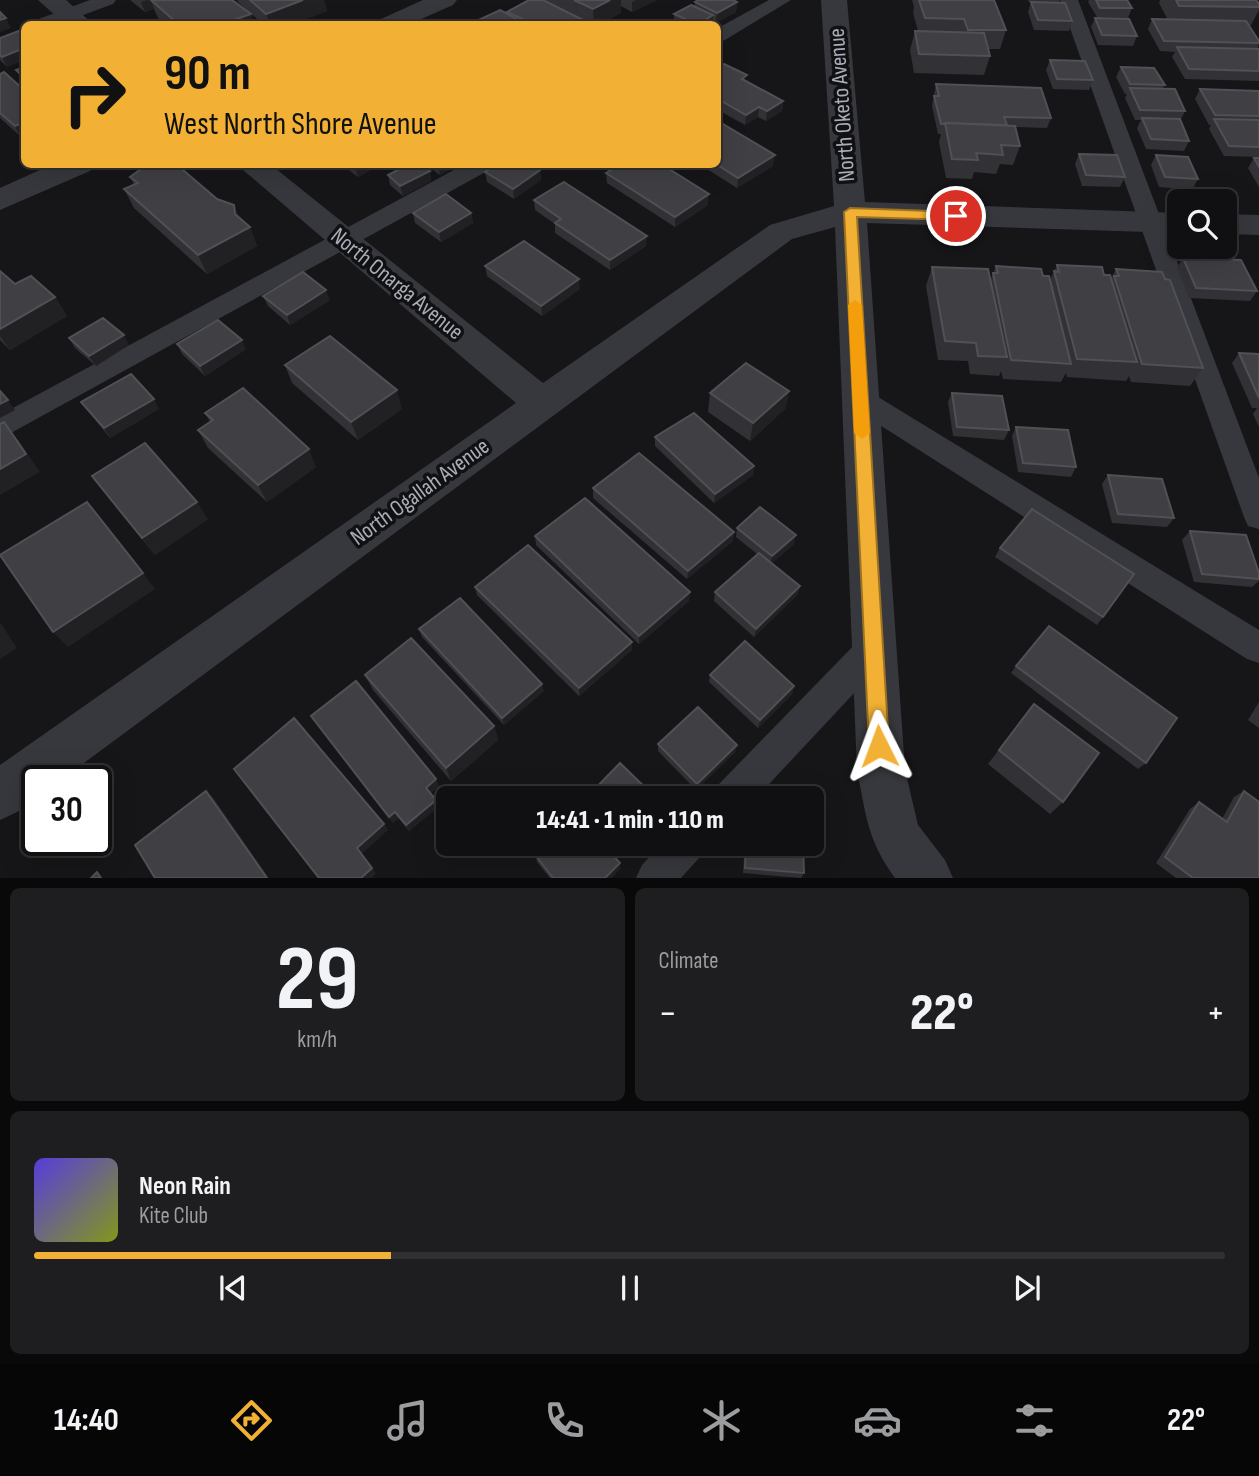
<!DOCTYPE html>
<html lang="en">
<head>
<meta charset="utf-8">
<style>
	body { margin:0; font-family:"Sofia Sans Condensed",sans-serif; background:#1e1e20; color:#f1f3f6; height:100vh; display:flex; flex-direction:column; font-size:26px; white-space:nowrap }
	* { box-sizing:border-box; margin:0 }
	p { font-size:23px; color:#9c9d9f }
	.icon { flex:none; width:38px; height:38px; fill:none; stroke:currentColor; stroke-width:2; stroke-linecap:round; stroke-linejoin:round }
	.map { position:relative; height:878px; overflow:hidden }
	.details { display:flex; flex-direction:column; gap:10px; padding:10px; background:#09090a; flex:1 }
	.details>* { flex:none }
	.guide { position:absolute; left:21px; top:21px; width:700px; height:147px; border-radius:10px; box-shadow:0 7px 28px #0002,0 0 0 2px #303032; background:#f2b134; color:#111; overflow:hidden }
	.buttons { position:absolute; left:1167px; top:189px; display:grid; gap:14px }
	.buttons a { display:grid; place-items:center; width:70px; height:70px; border-radius:10px; background:#101012; box-shadow:0 7px 28px #0002,0 0 0 2px #303032; font-size:35px }
	.speed { position:absolute; left:21px; top:765px; display:flex; gap:14px; font-size:35px; font-weight:700; text-align:center }
	.speed>* { display:grid; place-content:center; width:91px; height:91px; border-radius:50%; background:#101012; box-shadow:0 7px 28px #0002,0 0 0 2px #303032; line-height:1 }
	.speed .limit { border:4px solid #111; border-radius:10px; background:#fff; color:#111 }
	.pin { position:absolute; display:grid; place-items:center; width:60px; height:60px; color:#fff; margin:-30px; border:4px solid #fff; border-radius:50%; box-shadow:0 2px 7px #0007 }
	.me { position:absolute; width:77px; margin:-38px; rotate:357deg; stroke-linejoin:round; filter:drop-shadow(0 0 5px #0008) }
	.turn { display:flex; align-items:center; gap:24px; height:147px; padding:0 28px; font-size:32px }
	.turn .icon { width:91px; height:91px; stroke-width:2.5 }
	.turn b { display:block; font-size:49px; line-height:60px }
	.big { font-size:52px; font-weight:800; line-height:1.1 }
	.details .widget { flex:1; display:flex; flex-direction:column; justify-content:center; gap:10px; min-width:0; padding:0 24px; border-radius:10px; background:#1e1e20 }
	.details .dial { align-items:center; gap:0 }
	.dial b { font-size:91px; line-height:1 }
	.song { display:flex; align-items:center; gap:21px }
	.cover { width:84px; height:84px; border-radius:10px; background:linear-gradient(135deg,hsl(250 70% 55%),hsl(70 70% 35%)) }
	.played { height:7px; border-radius:4px; background:linear-gradient(90deg,#f2b134 30%,#303032 30%) }
	.keys { display:flex; justify-content:space-around; direction:ltr }
	.heat { display:flex; justify-content:space-between; align-items:center; font-size:38px; direction:ltr }
	.details .tiles { flex:1; display:grid; gap:10px; grid-template-columns:1fr 1fr }
	.widget:last-child { grid-column:span 2 }
	.trip { position:absolute; left:436px; top:786px; width:388px; height:70px; border-radius:10px; background:#101012; box-shadow:0 7px 28px #0002,0 0 0 2px #303032; font-weight:800; line-height:70px; text-align:center }
	.dock { display:flex; height:112px; justify-content:space-around; align-items:center; background:#060607; color:#9c9d9f }
	.dock .icon { width:49px; height:49px }
	.dock .active { color:#f2b134 }
	.dock b { font-size:32px; color:#f1f3f6 }
	.map>svg:first-child { display:block }
</style>
</head>
<body>
<div class="map">
<svg width="1259" height="878" viewBox="0 0 1259 878">
	<rect width="100%" height="100%" fill="#161618"/>
	<g fill="none" stroke-linecap="round" stroke-linejoin="round">
		<g fill="#37383d" fill-rule="evenodd">
			<path d="M90 0H116L113 4 59 24H34L36 20Z"/>
			<path d="M769 0H791L725 40 718 42V28Z"/>
			<path d="M1060 0H1078L1259 478V529L1248 526 1244 517Z"/>
			<path d="M465 164H494L491 169 0 439V415Z"/>
			<path d="M860 389 870 392 1259 630V663L1247 659 850 406 846 399 850 392Z"/>
			<path d="M874 633 886 637 890 648 886 659 756 798H713L718 785 862 637Z"/>
			<path d="M662 844H706L700 857 681 878H636L642 865Z"/>
		</g>
		<g fill="#37383d" fill-rule="evenodd">
			<path d="M38 0H66L93 24H65Z"/>
			<path d="M423 0H457L453 5 410 24H377L381 19Z"/>
			<path d="M821 0H847L865 202 1180 213V233L867 223 905 770 918 825 945 860 953 878H895C867 840 866 814 857 770L835 227 792 239 61 780H37V798L17 812 0 820V765L516 403 236 164H270L543 383 770 225 834 206Z"/>
			<path d="M53 164H94L90 171 0 210V188Z"/>
			<path d="M1225 214 1259 215V235L1225 234Z"/>
		</g>
	</g>
	<g fill="#323236">
		<path d="M130 0H232L251 14 254 24H165L158 18 154 9 145 12Z"/>
		<path d="M237 0H324L327 11 293 24H263L239 3Z"/>
		<path d="M546 0H657L632 12 621 6V13L600 24H470L507 14V12L546 2Z"/>
		<path d="M912 0H994L1006 30 1000 49H988L990 56 984 75 914 73 910 50 915 31H918L913 13 914 7Z"/>
		<path d="M1028 0H1060L1058 3 1072 21 1069 31 1034 30 1028 12 1031 2H1029Z"/>
		<path d="M1089 0H1127L1132 8 1128 18 1097 17 1088 2Z"/>
		<path d="M1160 0H1256L1259 4V10L1251 25H1249L1259 41 1258 49H1259V81L1185 79 1172 57 1175 52 1160 51 1148 29 1152 19 1168 20 1159 3Z"/>
		<path d="M695 2H737L736 12 716 23 713 21V24H674V14L694 6Z"/>
		<path d="M1095 18 1137 36 1133 46 1098 45 1091 27Z"/>
		<path d="M0 38 7 67 0 60Z"/>
		<path d="M1050 60 1093 80 1089 90 1053 89 1046 70Z"/>
		<path d="M24 67V83L22 80 16 70Z"/>
		<path d="M718 67 746 81 783 101 782 111 766 121 758 117 745 125 718 110Z"/>
		<path d="M1121 67 1165 85 1162 89 1185 111 1180 121 1189 141 1184 151 1146 149 1137 128 1141 120H1135L1125 98 1127 94H1125L1116 77Z"/>
		<path d="M0 74 20 136 0 118Z"/>
		<path d="M936 84 1051 118 1047 128 1016 127 1020 146 1013 165 1000 164 996 174 974 172 972 179 946 178 939 142 941 134H938L932 106Z"/>
		<path d="M1200 89 1259 91V157L1224 156 1209 129 1211 125H1209L1195 99Z"/>
		<path d="M1079 154 1125 177 1120 187 1082 186 1075 164Z"/>
		<path d="M1156 155 1198 179 1192 190 1159 187 1151 165Z"/>
		<path d="M1254 158H1259V187L1248 168Z"/>
		<path d="M341 164H381L358 177Z"/>
		<path d="M425 164H459L440 175Z"/>
		<path d="M699 164H718L773 166 737 188Z"/>
		<path d="M540 170 541 180 514 199 487 182 485 172Z"/>
		<path d="M430 171 431 181 403 196 390 185 388 175Z"/>
		<path d="M606 173 708 205 675 227 607 183Z"/>
		<path d="M130 177 217 199 234 205 239 218 250 227 257 246 207 274 134 208 124 189 134 185Z"/>
		<path d="M534 200 646 246 610 270 555 233V224L535 210Z"/>
		<path d="M413 213H471L473 223 441 242 415 223Z"/>
		<path d="M1183 258 1257 291 1250 301 1189 298 1177 268Z"/>
		<path d="M1057 265 1104 275 1111 279 1116 269 1203 368 1190 386 1131 382 1129 376 1126 381 1067 377 1066 373 1061 382 1003 379 1001 371 999 376 970 374 968 361 938 360 926 286 932 267 990 281 996 266 1043 276 1050 280Z"/>
		<path d="M485 266 580 289 542 316 487 276Z"/>
		<path d="M0 271 15 284 55 297 67 316 10 350 0 340Z"/>
		<path d="M263 296 330 300 290 325 268 306Z"/>
		<path d="M69 338 129 345 96 366 75 348Z"/>
		<path d="M177 344 246 349 205 376 182 354Z"/>
		<path d="M1239 353 1259 354V427L1253 414 1257 408H1252L1232 363Z"/>
		<path d="M285 365 402 409 358 440 292 383Z"/>
		<path d="M789 391 785 409 750 441 708 412 710 393Z"/>
		<path d="M952 393 1009 430 1004 440 953 436 948 402Z"/>
		<path d="M81 402 159 409 110 438 88 411Z"/>
		<path d="M205 413 316 467 267 502 208 448 198 430 210 422Z"/>
		<path d="M1016 427 1076 467 1071 477 1018 472 1012 436Z"/>
		<path d="M655 437 754 466 753 475 714 503 655 446Z"/>
		<path d="M1108 475 1174 518 1167 527 1112 523 1102 484Z"/>
		<path d="M92 476 208 519 155 555 105 493Z"/>
		<path d="M593 488 733 541 687 579 593 498Z"/>
		<path d="M737 528 794 544 772 563 800 586 797 595 754 637 714 601 715 592 757 554 736 537Z"/>
		<path d="M1190 531 1259 573V581L1252 587 1194 582 1182 540Z"/>
		<path d="M535 536 689 601 639 644 536 545Z"/>
		<path d="M1000 548 1103 617 1097 625 995 557Z"/>
		<path d="M475 587 632 650 579 696 477 595Z"/>
		<path d="M419 629 544 691 504 725 422 637Z"/>
		<path d="M1016 666 1146 763 1138 769 1011 673Z"/>
		<path d="M365 675 494 726 498 740 451 781 373 690Z"/>
		<path d="M710 675 794 686 792 694 758 728 709 682Z"/>
		<path d="M1259 702V728L1248 720Z"/>
		<path d="M1034 704 1063 802 1050 814 988 764Z"/>
		<path d="M311 716 436 779 439 786 430 793 439 806 409 831 399 818 393 823Z"/>
		<path d="M658 744 737 745 735 752 696 790 658 751Z"/>
		<path d="M1244 791 1259 878H1176L1156 863 1190 809 1199 802 1222 819 1234 797Z"/>
		<path d="M623 844H635L629 849Z"/>
		<path d="M745 844H803L804 873 801 878 743 873Z"/>
		<path d="M536 856 620 863V869L611 878H550L537 862Z"/>
	</g>
	<g fill="#212124">
		<path d="M147 0H151L154 9 145 12 141 2Z"/>
		<path d="M303 0H324L327 11 293 24H270L266 14Z"/>
		<path d="M610 0H621V13L600 24H594L593 9Z"/>
		<path d="M636 0H657L632 12V2Z"/>
		<path d="M737 2 736 12 716 23 717 13Z"/>
		<path d="M251 14 254 24H223Z"/>
		<path d="M713 15V24H698Z"/>
		<path d="M6 18 11 28 0 32V20Z"/>
		<path d="M24 48V60L7 67 2 57Z"/>
		<path d="M783 101 782 111 766 121 767 111Z"/>
		<path d="M759 107 758 117 745 125 746 115Z"/>
		<path d="M24 122V134L20 136 15 126Z"/>
		<path d="M775 155 773 166 737 188 738 178Z"/>
		<path d="M354 164H381L358 177Z"/>
		<path d="M439 164H459L440 175 438 165Z"/>
		<path d="M540 170 541 180 514 199 513 189Z"/>
		<path d="M430 171 431 181 403 196 400 186Z"/>
		<path d="M709 194 708 205 675 227V217Z"/>
		<path d="M234 205 241 224 250 227 257 246 207 274 198 255 235 214Z"/>
		<path d="M471 213 473 223 441 242 439 232Z"/>
		<path d="M647 236 646 246 610 270V260Z"/>
		<path d="M579 279 580 289 542 316 541 306Z"/>
		<path d="M326 290 330 300 290 325 287 315Z"/>
		<path d="M55 297 67 316 10 350 0 336V329Z"/>
		<path d="M124 335 129 345 96 366 89 356Z"/>
		<path d="M242 340 246 349 205 376 200 366Z"/>
		<path d="M397 390 402 409 358 440 351 422Z"/>
		<path d="M789 391 785 409 750 441 753 423Z"/>
		<path d="M154 399 159 409 110 438 104 428Z"/>
		<path d="M8 400 15 410 0 418V404Z"/>
		<path d="M4 422 18 440 40 472 0 495V469Z"/>
		<path d="M309 449 316 467 267 502 258 485Z"/>
		<path d="M754 466 753 475 714 503 715 494Z"/>
		<path d="M197 502 208 519 155 555 142 538Z"/>
		<path d="M734 532 733 541 687 579 688 571Z"/>
		<path d="M796 535 794 544 770 565 772 556Z"/>
		<path d="M143 573 155 589 68 647 53 632Z"/>
		<path d="M800 586 797 595 754 637 756 629Z"/>
		<path d="M690 592 689 601 639 644V636Z"/>
		<path d="M0 622 17 648 0 659Z"/>
		<path d="M632 642V650L579 696V688Z"/>
		<path d="M542 684 544 691 504 725 502 718Z"/>
		<path d="M794 686 792 694 758 728 760 720Z"/>
		<path d="M494 726 498 740 451 781 446 768Z"/>
		<path d="M737 745 735 752 696 790 697 784Z"/>
		<path d="M436 779 439 786 429 795 426 788Z"/>
		<path d="M206 791 213 797 269 878H267Z"/>
		<path d="M436 800 439 806 409 831 406 825Z"/>
		<path d="M395 812 399 818 393 823 389 817Z"/>
		<path d="M384 824 388 830 362 854 357 848Z"/>
		<path d="M629 844H635L629 849Z"/>
		<path d="M620 863V869L611 878H605Z"/>
		<path d="M372 868 376 873 372 878H361Z"/>
	</g>
	<g fill="#3f3f44" stroke="#4f5156" stroke-width="2">
		<path d="M151 0H232L251 14 223 24H178Z"/>
		<path d="M250 0H303L266 14Z"/>
		<path d="M529 0H543L591 24H533L507 12Z"/>
		<path d="M574 0H610L593 9Z"/>
		<path d="M698 0H733L737 2 717 13 695 2Z"/>
		<path d="M919 0H994L1006 30H968L964 19 925 18Z"/>
		<path d="M1096 0H1127L1132 8H1100Z"/>
		<path d="M1176 0H1256L1259 4V7L1179 6Z"/>
		<path d="M1031 2 1065 3 1072 21 1038 20Z"/>
		<path d="M691 5 713 15 698 24H696L674 14Z"/>
		<path d="M500 10 526 24H470Z"/>
		<path d="M0 12 6 18 0 20Z"/>
		<path d="M1095 18 1129 19 1137 36 1102 35Z"/>
		<path d="M1152 19 1246 21 1259 41V43L1164 41Z"/>
		<path d="M24 29V48L2 57 0 55V38Z"/>
		<path d="M915 31 984 33 990 56 919 54Z"/>
		<path d="M1177 47 1259 49V71L1189 69Z"/>
		<path d="M1050 60 1085 61 1093 80 1057 79Z"/>
		<path d="M724 64 747 75 742 79 783 101 767 111 759 107 746 115 718 99V67Z"/>
		<path d="M24 67V77L16 70Z"/>
		<path d="M1121 67 1154 68 1165 85 1130 84Z"/>
		<path d="M4 72 24 90V122L15 126 0 113V74Z"/>
		<path d="M936 84 1041 88 1051 118 1004 117 1007 125 945 123V124H941L934 96H939Z"/>
		<path d="M1130 88 1175 89 1185 111 1140 110Z"/>
		<path d="M1200 89 1259 91V116L1215 115Z"/>
		<path d="M1142 118 1180 119 1189 141 1151 139Z"/>
		<path d="M1214 119 1259 120V147L1229 146Z"/>
		<path d="M718 121 775 155 738 178 716 164H718Z"/>
		<path d="M945 123 1015 126 1020 146 1001 145 1003 155 976 153 978 160 952 159Z"/>
		<path d="M1079 154 1117 155 1125 177 1086 175Z"/>
		<path d="M1156 155 1188 157 1198 179 1165 177Z"/>
		<path d="M1254 158H1259V167Z"/>
		<path d="M148 164H176L217 199 234 205 235 214 250 227 198 255 124 189 138 183 130 177Z"/>
		<path d="M409 164H421L430 171 400 186 388 175Z"/>
		<path d="M497 164H530L540 170 513 189 485 172Z"/>
		<path d="M621 164H661L709 194 675 217 606 173Z"/>
		<path d="M564 182 647 236 610 260 555 223 561 219 534 200Z"/>
		<path d="M446 194 471 213 439 232 413 213Z"/>
		<path d="M524 241 579 279 541 306 485 266Z"/>
		<path d="M1183 258 1241 260 1257 291 1196 288Z"/>
		<path d="M1057 265 1102 267 1104 275H1110L1137 362 1077 359 1054 271 1059 272Z"/>
		<path d="M996 266 1041 269 1043 276H1049L1071 364 1011 360 993 273H998Z"/>
		<path d="M932 267 988 269 1007 357 978 356 976 343 945 341Z"/>
		<path d="M1116 269 1162 272 1165 279 1170 280 1203 368 1142 364 1114 276H1119Z"/>
		<path d="M0 271 15 284 31 276 55 297 0 329Z"/>
		<path d="M303 272 326 290 287 315 263 296Z"/>
		<path d="M103 318 124 335 89 356 69 338Z"/>
		<path d="M218 320 242 340 200 366 177 344Z"/>
		<path d="M330 336 397 390 351 422 285 365Z"/>
		<path d="M1239 353 1259 354V398Z"/>
		<path d="M746 363 789 391 753 423 710 393Z"/>
		<path d="M131 374 154 399 104 428 81 402Z"/>
		<path d="M243 388 309 449 258 485 198 430 213 420 205 413Z"/>
		<path d="M0 391 8 400 0 404Z"/>
		<path d="M952 393 1002 396 1009 430 957 427Z"/>
		<path d="M694 413 754 466 715 494 655 437Z"/>
		<path d="M4 422 26 454 0 469V424Z"/>
		<path d="M1016 427 1068 430 1076 467 1023 463Z"/>
		<path d="M145 443 197 502 142 538 92 476Z"/>
		<path d="M639 453 734 532 688 571 593 488Z"/>
		<path d="M1108 475 1162 479 1174 518 1118 514Z"/>
		<path d="M585 498 690 592 639 636 535 536Z"/>
		<path d="M87 502 143 573 53 632 0 555Z"/>
		<path d="M760 507 796 535 772 556 737 528Z"/>
		<path d="M1032 509 1134 574 1103 617 1000 548Z"/>
		<path d="M1190 531 1246 535 1259 573V579L1202 574Z"/>
		<path d="M528 545 632 642 579 688 475 587Z"/>
		<path d="M759 553 800 586 756 629 715 592Z"/>
		<path d="M460 598 542 684 502 718 419 629Z"/>
		<path d="M1049 626 1177 718 1146 763 1016 666Z"/>
		<path d="M411 638 494 726 446 768 365 675Z"/>
		<path d="M745 641 794 686 760 720 710 675Z"/>
		<path d="M356 681 436 779 426 788 436 800 406 825 395 812 389 817 311 716Z"/>
		<path d="M1034 704 1099 753 1063 802 999 750Z"/>
		<path d="M698 707 737 745 697 784 658 744Z"/>
		<path d="M294 718 384 824 357 848 372 868 361 878H319L234 769Z"/>
		<path d="M620 763 656 798H586Z"/>
		<path d="M206 791 267 878H155L135 845Z"/>
		<path d="M1244 791 1259 802V878H1193L1165 857 1199 802 1227 822Z"/>
		<path d="M550 844H603L620 863 605 878H553L536 856Z"/>
		<path d="M746 844H803L804 873 745 868Z"/>
		<path d="M97 872 101 878H91Z"/>
	</g>
	<path fill="#f2b134" stroke="#9d7322" stroke-width="2" d="M850 208 956 212 963 216 956 220 857 217 889 746 886 753 879 755 872 753 869 746 844 212Z"/>
	<path fill="#f59e0b" d="M855 300 862 305 870 433 862 439 854 433 848 305Z"/>
	<g text-anchor="middle" dominant-baseline="central" stroke-width="7" stroke-linejoin="round" paint-order="stroke">
		<g font-size="23" fill="#a8adb8" stroke="#111113">
			<text transform="translate(842 105) rotate(-94)">North Oketo Avenue</text>
			<text transform="translate(397 284) rotate(39)">North Onarga Avenue</text>
			<text transform="translate(420 492) rotate(-36)">North Ogallah Avenue</text>
		</g>
	</g>
</svg>
<div class="buttons">
<a><svg class="icon" aria-label="search" viewBox="0 0 24 24"><circle cx="10" cy="10" r="6"/><path d="M15 15l6 6"/></svg></a>
</div>
<div class="speed"><div class="limit">30</div></div>
<div class="pin" style="left:956px;top:216px;background:#d93025"><svg class="icon" aria-label="arrive" viewBox="0 0 24 24"><path d="M6 21V4h12l-3 4 3 4H6"/></svg></div>
<svg class="me" style="left:879px;top:746px" viewBox="-20 -20 40 40"><path d="M0-17L14 15 0 8-14 15z" fill="#f2b134" stroke="#fff" stroke-width="4"/></svg>
<div class="trip">14:41 · 1 min · 110 m</div>
<div class="guide">
<div class="turn"><svg class="icon" aria-label="right" viewBox="0 0 24 24"><path d="M7 20v-9h11M14 6l5 5-5 5"/></svg><div><b>90 m</b>West North Shore Avenue</div></div>
</div>
</div>
<section class="details">
<div class="tiles">
<div class="widget dial"><b>29</b><p>km/h</p></div>
<div class="widget"><p>Climate</p>
<div class="heat"><a>−</a><b class="big">22°</b><a>+</a></div>
</div>
<div class="widget">
<div class="song"><i class="cover"></i><div><b>Neon Rain</b><p>Kite Club</p></div></div>
<div class="played"></div>
<div class="keys"><svg class="icon" aria-label="previous" viewBox="0 0 24 24"><path d="M18 5L8 12l10 7zM5 5v14"/></svg><svg class="icon" aria-label="pause" viewBox="0 0 24 24"><path d="M8 5v14M16 5v14"/></svg><svg class="icon" aria-label="next" viewBox="0 0 24 24"><path d="M6 5l10 7-10 7zM19 5v14"/></svg></div>
</div>
</div>
</section>
<nav class="dock">
<b>14:40</b>
<svg class="icon active" aria-label="directions" viewBox="0 0 24 24"><path d="M12 3l9 9-9 9-9-9zM9 14v-3h6M13 9l2 2-2 2"/></svg>
<svg class="icon" aria-label="music" viewBox="0 0 24 24"><path d="M9 18V5l10-2v13"/><circle cx="6" cy="18" r="3"/><circle cx="16" cy="16" r="3"/></svg>
<svg class="icon" aria-label="phone" viewBox="0 0 24 24"><path d="M5 4h4l2 5-3 2q2 4 5 5l2-3 5 2v4C11 20 4 13 5 4z"/></svg>
<svg class="icon" aria-label="climate" viewBox="0 0 24 24"><path d="M12 3v18M4 7l16 10M4 17L20 7"/></svg>
<svg class="icon" aria-label="car" viewBox="0 0 24 24"><path d="M5 17H2v-5l4-1 3-4h7l3 4 3 1v5h-3M9 17h6M6 11h13"/><circle cx="7" cy="17" r="2"/><circle cx="17" cy="17" r="2"/></svg>
<svg class="icon" aria-label="filters" viewBox="0 0 24 24"><path d="M4 7h16M4 17h16"/><circle cx="9" cy="7" r="2"/><circle cx="15" cy="17" r="2"/></svg>
<b>22°</b>
</nav>
</body>
</html>
